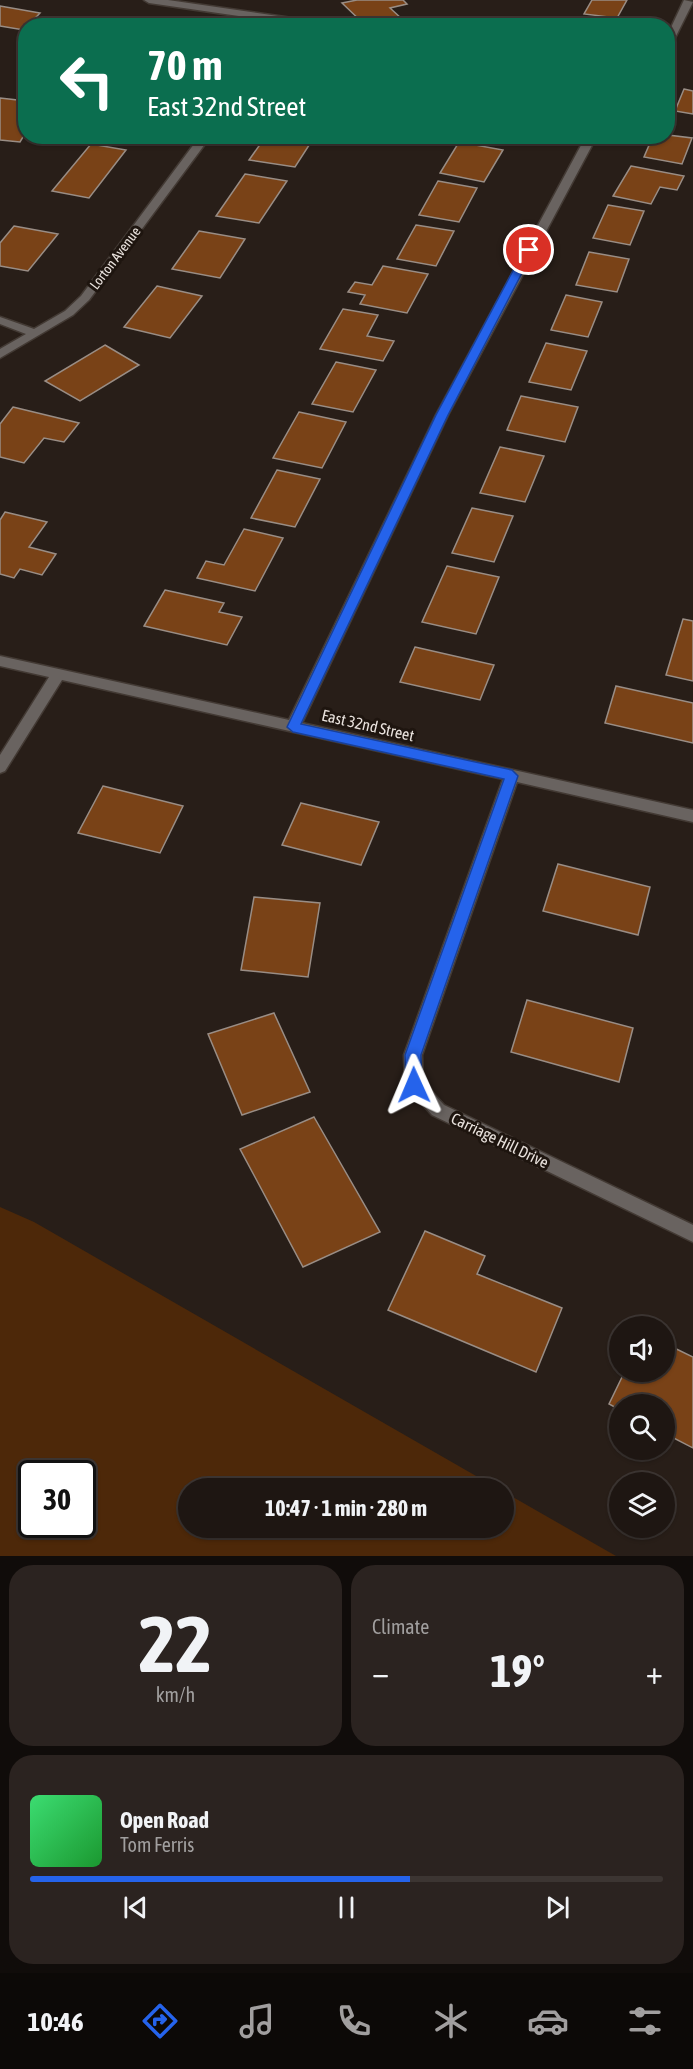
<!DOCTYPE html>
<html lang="en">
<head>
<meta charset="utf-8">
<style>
	body { margin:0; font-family:"Asap Condensed",sans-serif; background:#2b2320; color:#f1f3f6; height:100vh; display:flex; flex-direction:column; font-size:22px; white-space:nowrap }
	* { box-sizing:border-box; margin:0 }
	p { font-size:20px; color:#a19f9f }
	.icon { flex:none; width:33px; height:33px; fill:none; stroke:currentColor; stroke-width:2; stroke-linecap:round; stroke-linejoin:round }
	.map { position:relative; height:1556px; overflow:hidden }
	.details { display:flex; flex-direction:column; gap:9px; padding:9px; background:#100c0a; flex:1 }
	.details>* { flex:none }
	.top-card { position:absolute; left:18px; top:18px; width:657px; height:126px; border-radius:24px; box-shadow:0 2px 4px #0004,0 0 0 2px #3c3532; background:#0b6e4f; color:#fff; overflow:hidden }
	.tools { position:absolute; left:609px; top:1316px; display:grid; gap:12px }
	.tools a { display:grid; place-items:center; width:66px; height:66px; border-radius:50%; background:#1e1612; box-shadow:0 2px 4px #0004,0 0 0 2px #3c3532; font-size:30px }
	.speed { position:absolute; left:18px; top:1460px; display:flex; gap:12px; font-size:30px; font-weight:700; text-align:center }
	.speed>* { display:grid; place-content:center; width:78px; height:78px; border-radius:50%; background:#1e1612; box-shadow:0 2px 4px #0004,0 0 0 2px #3c3532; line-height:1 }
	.speed .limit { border:3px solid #111; border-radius:9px; background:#fff; color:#111 }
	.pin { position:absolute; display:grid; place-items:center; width:51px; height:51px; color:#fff; margin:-26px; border:3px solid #fff; border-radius:50%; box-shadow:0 2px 6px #0007 }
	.me { position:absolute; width:66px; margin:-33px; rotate:359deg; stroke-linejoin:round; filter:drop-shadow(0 0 4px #0008) }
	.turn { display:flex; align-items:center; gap:21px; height:126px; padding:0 30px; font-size:27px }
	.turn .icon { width:78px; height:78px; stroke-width:2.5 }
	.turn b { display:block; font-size:42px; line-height:51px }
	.big { font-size:45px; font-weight:700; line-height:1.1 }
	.details .card { flex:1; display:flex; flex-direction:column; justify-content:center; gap:9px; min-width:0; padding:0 21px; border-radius:24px; background:#2b2320 }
	.details .dial { align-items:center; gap:0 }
	.dial b { font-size:78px; line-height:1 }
	.song { display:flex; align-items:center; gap:18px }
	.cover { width:72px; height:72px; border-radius:9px; background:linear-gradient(135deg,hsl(140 70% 55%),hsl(130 70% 35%)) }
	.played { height:6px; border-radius:3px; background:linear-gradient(90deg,#2563eb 60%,#3c3532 60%) }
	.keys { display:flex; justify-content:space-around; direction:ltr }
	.heat { display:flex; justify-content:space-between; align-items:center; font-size:33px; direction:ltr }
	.details .tiles { flex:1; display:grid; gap:9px; grid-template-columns:1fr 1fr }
	.card:last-child { grid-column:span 2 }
	.trip { position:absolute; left:178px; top:1478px; width:336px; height:60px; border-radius:30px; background:#1e1612; box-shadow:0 2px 4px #0004,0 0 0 2px #3c3532; font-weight:700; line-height:60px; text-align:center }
	.tabs { display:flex; height:96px; justify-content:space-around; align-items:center; background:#0c0907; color:#a19f9f }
	.tabs .icon { width:42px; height:42px }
	.tabs .selected { color:#2563eb }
	.tabs b { font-size:27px; color:#f1f3f6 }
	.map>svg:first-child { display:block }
</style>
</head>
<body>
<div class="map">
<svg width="693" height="1556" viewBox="0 0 693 1556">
	<rect width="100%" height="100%" fill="#281e18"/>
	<path fill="#4d2809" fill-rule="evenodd" d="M0 1207 34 1222 497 1488H189V1527H504V1492L616 1556H0ZM32 1473H82V1524H32Z"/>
	<g fill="#794217" stroke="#998d85" stroke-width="1.5">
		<path d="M357 0H403L407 4 390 8 402 19 366 26 342 3Z"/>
		<path d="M592 0H627L617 18 584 14Z"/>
		<path d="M0 6 40 13 24 30 0 26Z"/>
		<path d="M81 18 129 25 74 26Z"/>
		<path d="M575 20 607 25 572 26Z"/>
		<path d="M684 89 693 91V114L675 111Z"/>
		<path d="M0 98 26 101V132L20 142 0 140Z"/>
		<path d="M668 135 692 138 682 164 644 157 653 136H668Z"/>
		<path d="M266 136H315L295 167 249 160Z"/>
		<path d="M459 142 503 150 484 182 440 173Z"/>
		<path d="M91 144 126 150 89 198 52 191Z"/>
		<path d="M631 166 684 176 677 190 660 187 651 204 613 196Z"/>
		<path d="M245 174 287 181 259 223 216 216Z"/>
		<path d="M438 181 477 188 459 222 419 215Z"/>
		<path d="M608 205 644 211 630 245 593 238Z"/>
		<path d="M416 225 454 231 436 266 397 259Z"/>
		<path d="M14 226 58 234 28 271 0 266V243Z"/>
		<path d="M199 231 245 239 220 278 172 269Z"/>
		<path d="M589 252 629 259 617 292 576 285Z"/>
		<path d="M383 266 428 274 407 313 360 304 365 295 348 292 355 282 372 285Z"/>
		<path d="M157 286 202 296 170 338 124 327Z"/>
		<path d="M566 295 602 302 588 337 551 330Z"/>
		<path d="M343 309 378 315 367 336 394 341 383 361 320 349Z"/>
		<path d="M546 343 587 351 571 390 529 382Z"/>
		<path d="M105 345 139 365 80 401 45 381Z"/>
		<path d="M336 362 376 370 353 412 312 404Z"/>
		<path d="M521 396 578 407 565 442 507 430Z"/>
		<path d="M13 407 79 423 64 442 44 438 24 463 0 457V424Z"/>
		<path d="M299 412 346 422 322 468 273 458Z"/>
		<path d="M500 447 544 456 525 502 480 493Z"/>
		<path d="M277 470 320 479 295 527 251 518Z"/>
		<path d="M472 508 513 516 494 562 452 553Z"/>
		<path d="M5 512 47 522 29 547 56 554 42 575 20 569 14 578 0 574V520Z"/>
		<path d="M244 529 283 538 255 591 197 578 206 561 224 565Z"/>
		<path d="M447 566 499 577 476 634 422 622Z"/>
		<path d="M165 590 224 603 219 612 242 617 227 645 144 626Z"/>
		<path d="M683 619 693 621V681L666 675Z"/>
		<path d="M415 647 494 665 480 700 400 682Z"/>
		<path d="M616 686 693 703V743L605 723Z"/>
		<path d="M103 786 183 806 160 853 78 833Z"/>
		<path d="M301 803 379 822 361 865 282 845Z"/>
		<path d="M558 864 650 887 638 935 543 911Z"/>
		<path d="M254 897 320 903 308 977 241 970Z"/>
		<path d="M527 1000 633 1028 619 1082 511 1052Z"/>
		<path d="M274 1013 310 1092 242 1115 208 1034Z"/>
		<path d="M314 1117 380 1232 303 1267 240 1149Z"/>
		<path d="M425 1231 485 1256 477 1274 562 1308 536 1372 388 1310Z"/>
		<path d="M664 1343 693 1357V1448L664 1433V1404H620V1410L609 1404 625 1371H664Z"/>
	</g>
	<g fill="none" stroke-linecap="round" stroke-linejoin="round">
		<defs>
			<g id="street">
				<path d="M144 0H168L292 18 297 21 294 26H285L286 23 149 3Z"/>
				<path d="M684 0 693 2 673 42 668 45V34Z"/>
				<path d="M200 136H211L89 300 73 315 0 358V349L26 334 0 324V317L34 329 65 311 81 296Z"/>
				<path d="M586 136H597L448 415 302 723 693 810V822L517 782 422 1055 423 1082 444 1105 693 1225V1242L432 1115 405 1085 404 1055 503 779 62 680 5 771 0 773V755L49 677 0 666V656L289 720 436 415Z"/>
			</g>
		</defs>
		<use href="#street" stroke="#433a34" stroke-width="3"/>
		<use href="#street" fill="#696360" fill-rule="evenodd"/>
	</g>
	<path fill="#2563eb" stroke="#184099" stroke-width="1.5" d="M529 247 534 250 448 415 301 724 512 770 518 776 421 1055 422 1085 419 1090 414 1092 408 1090 406 1085 405 1055 504 779 293 732 287 727 436 415 524 250Z"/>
	<g text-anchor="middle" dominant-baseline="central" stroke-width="6" stroke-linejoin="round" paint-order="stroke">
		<g font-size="14" fill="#eae3de" stroke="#1e150f">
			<text transform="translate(115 258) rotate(-53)">Lorton Avenue</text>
		</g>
		<g font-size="16" fill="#eae3de" stroke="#1e150f">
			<text transform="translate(368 725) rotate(13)">East 32nd Street</text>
			<text transform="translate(500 1140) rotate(26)">Carriage Hill Drive</text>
		</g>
	</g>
</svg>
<div class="tools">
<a><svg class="icon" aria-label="sound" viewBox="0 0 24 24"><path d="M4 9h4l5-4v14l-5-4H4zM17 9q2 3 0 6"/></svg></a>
<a><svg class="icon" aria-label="search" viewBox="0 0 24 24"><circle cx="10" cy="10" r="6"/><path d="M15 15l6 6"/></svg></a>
<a><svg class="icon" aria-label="layers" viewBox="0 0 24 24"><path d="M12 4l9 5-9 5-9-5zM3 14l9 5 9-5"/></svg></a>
</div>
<div class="speed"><div class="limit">30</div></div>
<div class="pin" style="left:529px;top:250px;background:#d93025"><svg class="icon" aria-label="arrive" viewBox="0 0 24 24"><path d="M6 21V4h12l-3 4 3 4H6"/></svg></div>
<svg class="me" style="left:414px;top:1085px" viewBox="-20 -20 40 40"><path d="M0-17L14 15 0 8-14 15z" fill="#2563eb" stroke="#fff" stroke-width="4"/></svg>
<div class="trip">10:47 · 1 min · 280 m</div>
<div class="top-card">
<div class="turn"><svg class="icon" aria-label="left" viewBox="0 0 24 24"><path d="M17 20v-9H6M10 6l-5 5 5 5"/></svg><div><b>70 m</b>East 32nd Street</div></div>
</div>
</div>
<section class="details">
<div class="tiles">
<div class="card dial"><b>22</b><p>km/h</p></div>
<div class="card"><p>Climate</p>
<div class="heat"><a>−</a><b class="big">19°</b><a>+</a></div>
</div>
<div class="card">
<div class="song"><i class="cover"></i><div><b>Open Road</b><p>Tom Ferris</p></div></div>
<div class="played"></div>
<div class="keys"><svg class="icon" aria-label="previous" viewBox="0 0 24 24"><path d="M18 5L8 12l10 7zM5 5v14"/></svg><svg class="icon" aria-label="pause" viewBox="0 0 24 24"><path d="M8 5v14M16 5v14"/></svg><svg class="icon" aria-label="next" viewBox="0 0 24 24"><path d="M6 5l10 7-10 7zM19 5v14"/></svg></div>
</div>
</div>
</section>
<nav class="tabs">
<b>10:46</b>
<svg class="icon selected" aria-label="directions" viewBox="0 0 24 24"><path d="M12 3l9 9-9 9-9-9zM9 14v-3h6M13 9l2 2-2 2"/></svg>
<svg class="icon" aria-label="music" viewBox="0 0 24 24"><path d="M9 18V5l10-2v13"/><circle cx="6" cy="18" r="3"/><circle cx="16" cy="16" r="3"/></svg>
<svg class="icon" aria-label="phone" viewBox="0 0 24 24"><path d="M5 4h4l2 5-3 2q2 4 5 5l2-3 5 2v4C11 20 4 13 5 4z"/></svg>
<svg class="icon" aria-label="climate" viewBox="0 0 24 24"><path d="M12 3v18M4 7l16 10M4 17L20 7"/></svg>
<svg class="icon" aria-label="car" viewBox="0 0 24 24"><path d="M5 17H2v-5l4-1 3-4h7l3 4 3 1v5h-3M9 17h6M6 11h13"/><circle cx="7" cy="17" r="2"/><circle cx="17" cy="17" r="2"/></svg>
<svg class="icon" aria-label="filters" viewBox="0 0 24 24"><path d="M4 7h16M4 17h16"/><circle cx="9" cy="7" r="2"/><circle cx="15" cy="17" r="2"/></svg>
</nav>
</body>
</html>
